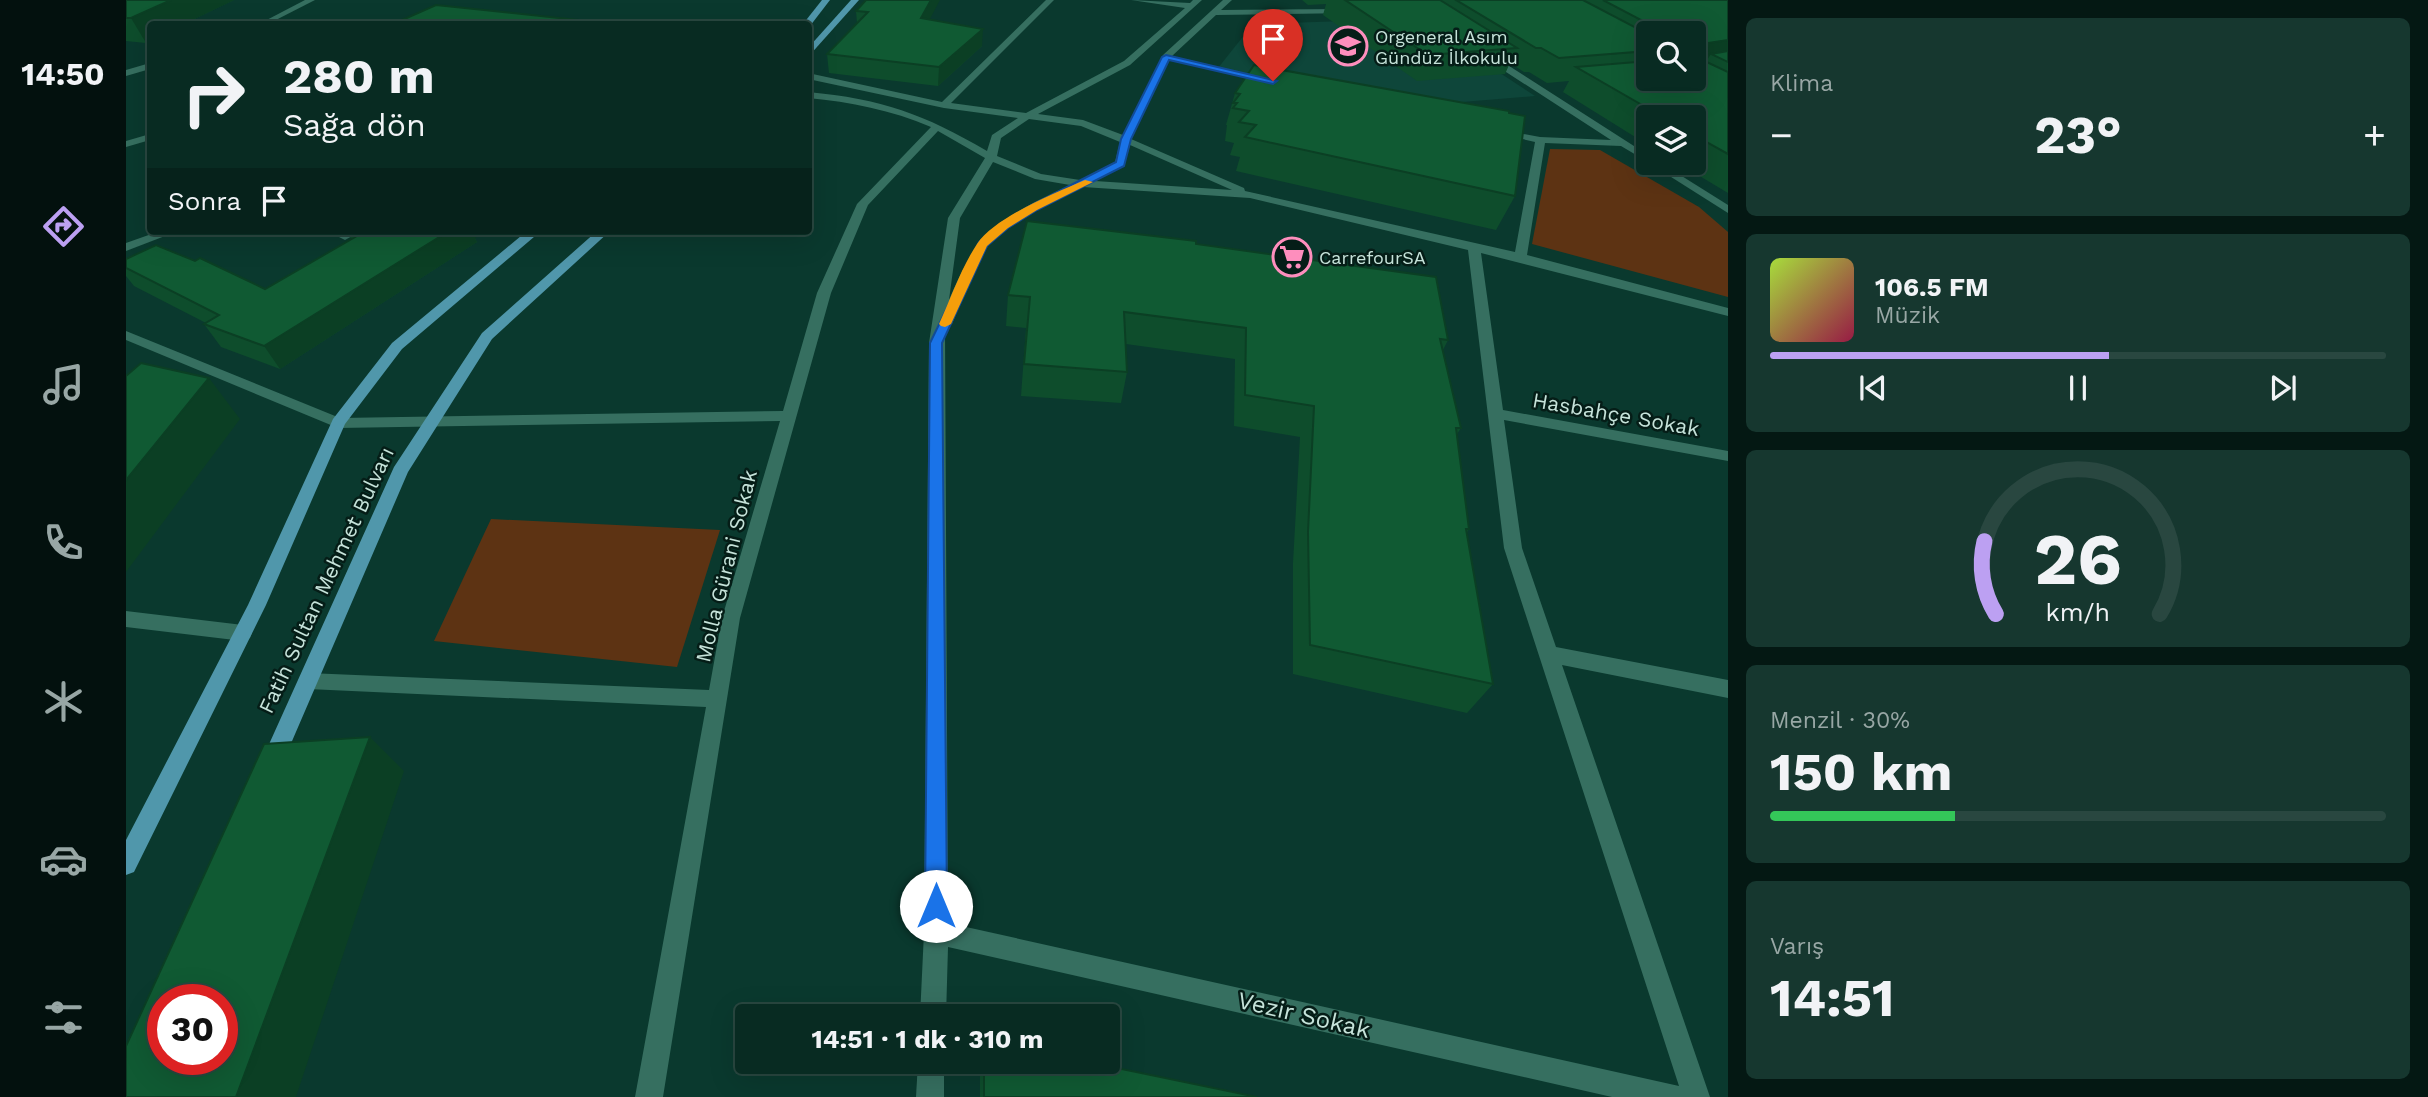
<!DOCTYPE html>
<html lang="tr">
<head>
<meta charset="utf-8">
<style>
	body { margin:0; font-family:"Work Sans",sans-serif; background:#16372f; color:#f1f3f6; height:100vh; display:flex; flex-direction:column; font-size:26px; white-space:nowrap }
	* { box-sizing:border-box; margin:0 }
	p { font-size:23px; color:#98a7a5 }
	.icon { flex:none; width:38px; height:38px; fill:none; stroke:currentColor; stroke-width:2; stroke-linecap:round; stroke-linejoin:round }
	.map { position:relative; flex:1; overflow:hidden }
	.sheet { display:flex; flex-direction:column; gap:18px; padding:18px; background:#041813; width:700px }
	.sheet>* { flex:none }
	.guide { position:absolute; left:21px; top:21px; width:665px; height:214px; border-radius:7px; box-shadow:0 7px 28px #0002,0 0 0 2px #294740; background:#082b22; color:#f1f3f6; overflow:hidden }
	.fabs { position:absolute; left:1510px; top:21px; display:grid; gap:14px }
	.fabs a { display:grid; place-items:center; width:70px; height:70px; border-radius:7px; background:#082b22; box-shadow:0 7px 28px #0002,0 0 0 2px #294740; font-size:35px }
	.speed { position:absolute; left:21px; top:984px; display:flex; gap:14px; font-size:35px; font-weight:700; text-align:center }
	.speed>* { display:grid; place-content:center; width:91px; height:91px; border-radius:50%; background:#082b22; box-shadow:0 7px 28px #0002,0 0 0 2px #294740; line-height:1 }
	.speed .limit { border:10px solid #d22; background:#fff; color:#111 }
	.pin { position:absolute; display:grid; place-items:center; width:60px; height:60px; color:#fff; margin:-72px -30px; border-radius:50% 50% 50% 0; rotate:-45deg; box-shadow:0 0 7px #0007 }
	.pin .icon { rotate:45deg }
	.me { position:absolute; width:77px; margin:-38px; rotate:0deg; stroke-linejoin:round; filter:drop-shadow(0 0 5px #0008) }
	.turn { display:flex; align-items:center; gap:24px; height:147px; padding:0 21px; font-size:32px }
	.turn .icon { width:91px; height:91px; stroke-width:2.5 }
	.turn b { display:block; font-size:49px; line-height:60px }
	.then { display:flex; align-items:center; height:66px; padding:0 21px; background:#0003; gap:14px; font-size:26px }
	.big { font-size:52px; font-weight:700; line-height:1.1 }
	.sheet .widget { flex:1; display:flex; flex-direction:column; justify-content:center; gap:10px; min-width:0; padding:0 24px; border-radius:10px; background:#16372f }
	.sheet .dial { align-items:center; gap:0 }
	.dial svg { height:182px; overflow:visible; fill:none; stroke:#294740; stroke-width:7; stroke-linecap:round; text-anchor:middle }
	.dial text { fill:#f1f3f6; stroke:none }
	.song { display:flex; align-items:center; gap:21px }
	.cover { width:84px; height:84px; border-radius:10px; background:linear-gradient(135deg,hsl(80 70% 55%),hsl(340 70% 35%)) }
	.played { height:7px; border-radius:4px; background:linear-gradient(90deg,#bca0f2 55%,#294740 55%) }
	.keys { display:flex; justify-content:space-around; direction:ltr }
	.heat { display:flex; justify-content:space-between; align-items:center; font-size:38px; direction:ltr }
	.charge { height:10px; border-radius:5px; background:linear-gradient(90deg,#34c759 30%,#294740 0) }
	.trip { position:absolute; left:609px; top:1004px; width:385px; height:70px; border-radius:7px; background:#082b22; box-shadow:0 7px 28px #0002,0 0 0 2px #294740; font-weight:700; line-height:70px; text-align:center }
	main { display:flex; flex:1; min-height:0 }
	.dock { display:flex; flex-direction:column; width:126px; justify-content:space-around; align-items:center; background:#03110e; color:#98a7a5 }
	.dock .icon { width:49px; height:49px }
	.dock .current { color:#bca0f2 }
	.dock b { font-size:32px; color:#f1f3f6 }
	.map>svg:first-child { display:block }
</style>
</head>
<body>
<main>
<nav class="dock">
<b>14:50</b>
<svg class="icon current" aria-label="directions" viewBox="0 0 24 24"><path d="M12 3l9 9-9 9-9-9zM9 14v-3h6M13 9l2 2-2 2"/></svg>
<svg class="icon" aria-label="music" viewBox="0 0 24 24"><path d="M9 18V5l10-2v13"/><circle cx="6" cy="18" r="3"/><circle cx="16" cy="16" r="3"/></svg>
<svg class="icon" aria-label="phone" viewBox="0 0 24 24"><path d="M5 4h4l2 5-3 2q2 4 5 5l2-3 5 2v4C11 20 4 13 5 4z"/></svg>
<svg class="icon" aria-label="climate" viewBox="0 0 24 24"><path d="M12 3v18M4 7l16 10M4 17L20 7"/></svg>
<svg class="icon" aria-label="car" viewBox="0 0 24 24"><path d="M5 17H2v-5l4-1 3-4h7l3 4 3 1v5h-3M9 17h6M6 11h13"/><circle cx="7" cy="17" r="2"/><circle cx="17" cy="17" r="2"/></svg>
<svg class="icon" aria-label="filters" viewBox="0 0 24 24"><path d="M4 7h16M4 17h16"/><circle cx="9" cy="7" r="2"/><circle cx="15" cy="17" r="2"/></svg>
</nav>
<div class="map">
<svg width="1602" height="1097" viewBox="0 0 1602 1097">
	<rect width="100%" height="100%" fill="#0a392e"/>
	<path fill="#0e463a" d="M1281 19 1296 22 1409 96 1275 107 1092 68 1127 24Z"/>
	<g fill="#5d3313">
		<path d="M1424 149 1474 150 1573 207 1602 232V297L1406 244Z"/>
		<path d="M365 519 594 530 551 667 308 641Z"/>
	</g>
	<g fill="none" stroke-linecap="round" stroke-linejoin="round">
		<g fill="#366f60" fill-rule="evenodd">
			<path d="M179 0H189L142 24H133Z"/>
			<path d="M920 0H928L825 103 900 113 998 61 1059 8 1005 0 1064 3 1067 0H1076L1004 65 912 114 957 120 997 135 1037 55 1097 0H1106L1095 10 1222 9 1225 13 1090 15 1046 56 1148 80 1143 83 1043 60 1005 139 1118 188 1119 191 1389 252 1409 142 1371 133V129L1414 137 1485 140 1360 59V55H1366L1522 155V162L1495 146 1419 143 1401 255 1602 308V316L1355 253 1377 410 1602 451V461L1378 420 1396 548 1430 647 1602 680V698L1436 665 1584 1097H1486L822 947 820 1017H794L798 932 803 343 822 218 859 158 812 131 742 205 705 293 614 618 537 1097H509L580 707 182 689 175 687 172 681 175 675 182 673 583 690 596 618 654 421 212 428 0 340V331L214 418 657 411 691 293 731 204 805 127C765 110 725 102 682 98V92C756 99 798 114 861 151L866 135 892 118 818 108 682 79V73L816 102ZM903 119 955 126 994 142 989 162 954 180 915 174 871 156 875 138ZM1004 145 1106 190 969 181 998 166ZM867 162 909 179 944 185C875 218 853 228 823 300L834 218ZM957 187 1124 198 1342 250 1378 548 1553 1086 822 923 819 328 826 324C837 299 844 271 860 249 882 219 925 203 957 187Z"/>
			<path d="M24 63V69L0 76V70Z"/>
			<path d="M24 134V140L0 147V141Z"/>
			<path d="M1523 163H1535L1602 205V213Z"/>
			<path d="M34 231H52L0 251V243Z"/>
			<path d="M201 231H235L219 240Z"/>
			<path d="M0 611 117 625 124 628 126 633 124 638 117 641 0 627Z"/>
			<path d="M792 1062H818V1097H790Z"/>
		</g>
		<g fill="#5097ab" fill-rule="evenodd">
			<path d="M696 0H704L684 26 677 24Z"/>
			<path d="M725 0H733L682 57V48Z"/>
			<path d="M401 231H415L276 349 219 424 140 605 8 872 0 875V840L122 605 207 419 266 343Z"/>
			<path d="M471 231H484L366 339 282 472 154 769 146 772 138 769 135 762 268 467 356 333Z"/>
		</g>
	</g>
	<g fill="#0e4d2c" fill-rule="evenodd">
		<path d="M0 0H108L58 24H24V40L20 43 0 41Z"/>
		<path d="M1176 0H1602V193L1552 163H1568V117H1522V145L1437 92 1443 81 1421 83 1403 72H1398L1384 63 1379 74 1291 81 1197 15 1200 4 1182 5ZM1522 33H1568V79H1522Z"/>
		<path d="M730 11 804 20 856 46 812 86 703 73 701 54 731 23Z"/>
		<path d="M1128 65 1389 196 1370 230 1110 171 1114 157 1104 155 1108 143 1099 141 1101 125H1100L1109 93Z"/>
		<path d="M223 235 349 238 351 242 154 369 95 347 78 324 80 323 8 286 0 276V259L69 261 139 289 225 239Z"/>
		<path d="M1070 244 1322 340 1317 350 1335 428 1331 434 1343 529 1340 534 1367 684 1341 713 1167 674V563L1174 437 1108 426 1109 359 1000 344 1001 372 995 403 895 396 900 328 880 326 882 295Z"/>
		<path d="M854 1062H962L1131 1097H854Z"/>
	</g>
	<g fill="#0b3f24">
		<path d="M45 0H108L58 24H24V40L20 43 5 18Z"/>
		<path d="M805 0H814L795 36V18Z"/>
		<path d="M857 29 856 46 812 86 813 67Z"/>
		<path d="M1602 40V62L1585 54 1577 66 1572 67 1581 52 1583 43Z"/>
		<path d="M323 231H361L349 238 351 242 154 369 138 346Z"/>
		<path d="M83 378 114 419 0 572V480Z"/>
		<path d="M244 737 278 771 170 1097H110Z"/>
	</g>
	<g fill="#105a33" stroke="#0b3f24" stroke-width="2" fill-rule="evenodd">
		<path d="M0 0H45L5 18H0Z"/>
		<path d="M740 0H805L795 18 857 29 813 67 701 54 742 12 730 11Z"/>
		<path d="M1219 0H1314L1391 48 1302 55Z"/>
		<path d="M1330 0H1457L1522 34V51L1433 58 1415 48H1410Z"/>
		<path d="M1477 0H1602V40L1583 43 1581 52H1568V33H1538V32Z"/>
		<path d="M310 5 452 20 449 22 465 24H267Z"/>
		<path d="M1602 51V62L1585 54Z"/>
		<path d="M1568 56 1602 72V154L1568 135V117H1537L1450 67 1522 61V79H1568Z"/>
		<path d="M1128 65 1383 111V113L1399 116 1389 196 1119 137 1130 125 1113 122 1123 111 1107 108 1111 103H1107L1114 94 1109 93Z"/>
		<path d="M901 221 1070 241V244L1310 277 1322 340 1314 339 1335 428H1330L1343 529H1340L1367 684 1184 645 1182 532 1188 406 1119 395 1120 328 998 312 1001 372 898 364 904 297 882 295Z"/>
		<path d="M229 231H323L138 346 78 324 93 315 0 268V259L30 245 69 261 74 258 139 289 229 237 223 235Z"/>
		<path d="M15 363 83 378 0 480V376Z"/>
		<path d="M244 737 110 1097H0V1046L138 744ZM37 999H96V1059H37Z"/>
		<path d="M858 1062H962L1131 1097H858Z"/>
	</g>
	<path fill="#1a73e8" stroke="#114b97" stroke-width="2" d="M1040 55 1151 81 1147 84 1043 60 1005 139 998 166 911 210 882 228 861 246 816 343 821 906 818 913 810 916 802 913 799 906 804 343 853 242 875 223 904 206 990 162 995 139 1036 57Z"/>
	<path fill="#f59e0b" d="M959 180 967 182 911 210 882 228 861 246 825 324 819 327 815 326 813 324C825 298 835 268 851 244 869 217 929 193 959 180Z"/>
	<defs>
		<symbol id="school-ring" viewBox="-11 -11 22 22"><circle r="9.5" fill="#051d17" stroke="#fe8ebd" stroke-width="1.5"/><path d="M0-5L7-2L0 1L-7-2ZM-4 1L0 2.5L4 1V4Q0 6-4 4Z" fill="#fe8ebd"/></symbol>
		<symbol id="supermarket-ring" viewBox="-11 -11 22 22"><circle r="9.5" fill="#051d17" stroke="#fe8ebd" stroke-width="1.5"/><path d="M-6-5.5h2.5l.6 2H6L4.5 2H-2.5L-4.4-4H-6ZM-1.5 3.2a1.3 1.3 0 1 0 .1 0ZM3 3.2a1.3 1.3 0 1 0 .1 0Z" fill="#fe8ebd"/></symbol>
	</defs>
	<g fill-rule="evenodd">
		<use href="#school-ring" x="1200" y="24" width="44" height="44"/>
		<use href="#supermarket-ring" x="1144" y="235" width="44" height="44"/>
	</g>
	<g text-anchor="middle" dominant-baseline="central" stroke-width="5" stroke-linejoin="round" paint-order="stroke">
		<g font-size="18" fill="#c6e3da" stroke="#051d17" text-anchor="start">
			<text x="1249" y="36">Orgeneral Asım<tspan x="1249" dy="21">Gündüz İlkokulu</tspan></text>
			<text x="1193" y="257">CarrefourSA</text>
		</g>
		<g font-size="21" fill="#c6e3da" stroke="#051d17">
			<text transform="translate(1490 414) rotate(10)">Hasbahçe Sokak</text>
			<text transform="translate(600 566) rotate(-76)">Molla Gürani Sokak</text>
			<text transform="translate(200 580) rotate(-65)">Fatih Sultan Mehmet Bulvarı</text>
		</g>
		<g font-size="24" fill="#c6e3da" stroke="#051d17">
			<text transform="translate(1178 1015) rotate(13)">Vezir Sokak</text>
		</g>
	</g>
</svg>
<div class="fabs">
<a><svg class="icon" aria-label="search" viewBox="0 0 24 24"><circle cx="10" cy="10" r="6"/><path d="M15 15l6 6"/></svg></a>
<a><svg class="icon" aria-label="layers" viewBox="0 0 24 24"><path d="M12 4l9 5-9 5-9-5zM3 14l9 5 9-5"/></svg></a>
</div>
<div class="speed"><div class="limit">30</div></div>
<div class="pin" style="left:1147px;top:81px;background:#d93025"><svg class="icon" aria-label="arrive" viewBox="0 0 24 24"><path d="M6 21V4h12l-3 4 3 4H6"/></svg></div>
<svg class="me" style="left:810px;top:906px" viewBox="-20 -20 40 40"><circle r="19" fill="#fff"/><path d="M0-13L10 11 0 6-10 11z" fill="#1a73e8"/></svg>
<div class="trip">14:51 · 1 dk · 310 m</div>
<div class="guide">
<div class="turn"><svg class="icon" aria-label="right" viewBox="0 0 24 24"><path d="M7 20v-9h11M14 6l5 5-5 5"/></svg><div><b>280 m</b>Sağa dön</div></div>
<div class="then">Sonra<svg class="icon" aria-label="arrive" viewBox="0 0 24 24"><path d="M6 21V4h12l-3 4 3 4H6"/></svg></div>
</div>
</div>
<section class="sheet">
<div class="widget"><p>Klima</p>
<div class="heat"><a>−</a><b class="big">23°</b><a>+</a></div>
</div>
<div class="widget">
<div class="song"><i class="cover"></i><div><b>106.5 FM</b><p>Müzik</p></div></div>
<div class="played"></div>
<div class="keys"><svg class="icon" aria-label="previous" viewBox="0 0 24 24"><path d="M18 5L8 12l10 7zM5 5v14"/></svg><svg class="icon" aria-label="pause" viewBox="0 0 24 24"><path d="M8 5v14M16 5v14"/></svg><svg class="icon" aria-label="next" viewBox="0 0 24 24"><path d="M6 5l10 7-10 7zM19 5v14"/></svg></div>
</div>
<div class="widget dial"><svg viewBox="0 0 100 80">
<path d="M14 69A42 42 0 1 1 86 69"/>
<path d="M14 69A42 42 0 0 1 9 37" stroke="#bca0f2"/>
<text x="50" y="56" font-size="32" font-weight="700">26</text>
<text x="50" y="72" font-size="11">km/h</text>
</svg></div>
<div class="widget"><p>Menzil · 30%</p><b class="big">150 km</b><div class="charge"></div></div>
<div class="widget"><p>Varış</p><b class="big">14:51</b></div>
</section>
</main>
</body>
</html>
